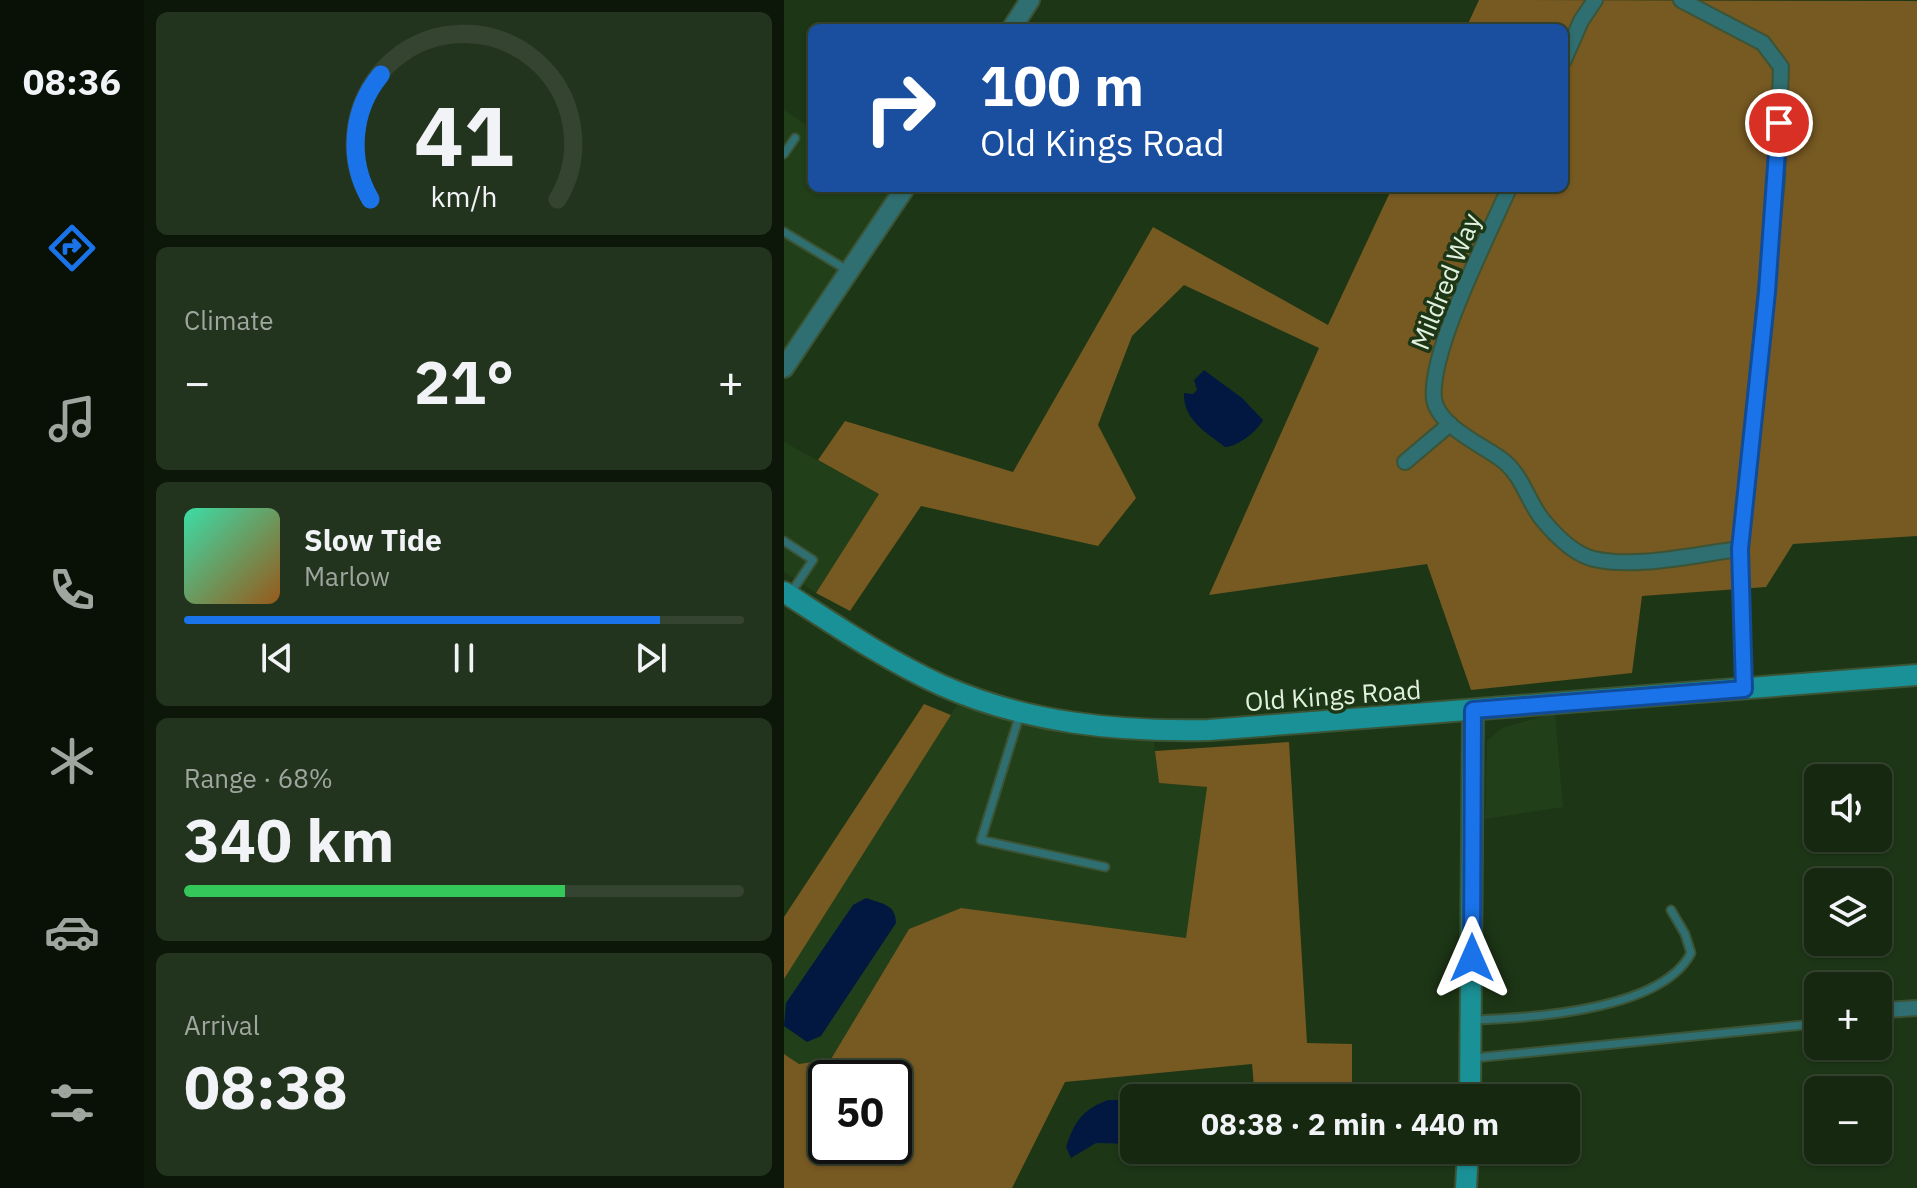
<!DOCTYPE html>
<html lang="en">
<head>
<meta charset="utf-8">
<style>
	body { margin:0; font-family:"IBM Plex Sans",sans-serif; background:#23341e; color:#f1f3f6; height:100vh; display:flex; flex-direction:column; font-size:30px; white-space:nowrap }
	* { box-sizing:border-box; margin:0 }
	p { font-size:26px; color:#9ea69f }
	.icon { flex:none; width:44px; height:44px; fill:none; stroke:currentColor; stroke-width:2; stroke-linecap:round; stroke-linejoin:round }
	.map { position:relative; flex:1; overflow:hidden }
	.drawer { display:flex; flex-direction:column; gap:12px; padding:12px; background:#0c1609; width:640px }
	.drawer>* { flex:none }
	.banner { position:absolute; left:24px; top:24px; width:760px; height:168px; border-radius:12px; box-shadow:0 2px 6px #0004,0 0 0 2px #354430; background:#1a4fa0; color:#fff; overflow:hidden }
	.buttons { position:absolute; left:1020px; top:764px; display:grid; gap:16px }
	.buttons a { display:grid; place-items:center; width:88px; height:88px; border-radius:12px; background:#162810; box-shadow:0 2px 6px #0004,0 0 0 2px #354430; font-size:40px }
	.speed { position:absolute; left:24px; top:1060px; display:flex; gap:16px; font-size:40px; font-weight:700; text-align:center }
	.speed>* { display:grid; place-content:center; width:104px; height:104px; border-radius:50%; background:#162810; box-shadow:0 2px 6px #0004,0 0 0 2px #354430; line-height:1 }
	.speed .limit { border:4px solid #111; border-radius:12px; background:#fff; color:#111 }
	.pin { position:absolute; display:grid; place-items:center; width:68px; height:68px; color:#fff; margin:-34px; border:4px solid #fff; border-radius:50%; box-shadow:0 2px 8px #0007 }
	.me { position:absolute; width:88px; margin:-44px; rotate:0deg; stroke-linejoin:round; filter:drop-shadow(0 0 6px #0008) }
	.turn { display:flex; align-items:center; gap:28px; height:168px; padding:0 40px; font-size:36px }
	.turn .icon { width:104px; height:104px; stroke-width:2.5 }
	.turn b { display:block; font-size:56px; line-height:68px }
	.big { font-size:60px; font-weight:700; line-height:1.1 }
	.drawer .card { flex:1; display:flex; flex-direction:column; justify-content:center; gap:12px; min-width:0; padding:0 28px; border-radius:12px; background:#23341e }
	.drawer .dial { align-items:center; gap:0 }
	.dial svg { height:208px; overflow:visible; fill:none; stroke:#354430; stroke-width:7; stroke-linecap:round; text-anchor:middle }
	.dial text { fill:#f1f3f6; stroke:none }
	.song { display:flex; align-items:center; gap:24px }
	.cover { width:96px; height:96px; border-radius:12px; background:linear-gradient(135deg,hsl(160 70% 55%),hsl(30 70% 35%)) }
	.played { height:8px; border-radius:4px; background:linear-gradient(90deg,#1a73e8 85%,#354430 85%) }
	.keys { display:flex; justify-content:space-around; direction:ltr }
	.heat { display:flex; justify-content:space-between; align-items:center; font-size:44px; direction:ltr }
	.charge { height:12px; border-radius:6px; background:linear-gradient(90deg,#34c759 68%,#354430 0) }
	.trip { position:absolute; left:336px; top:1084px; width:460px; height:80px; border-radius:12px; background:#162810; box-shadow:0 2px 6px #0004,0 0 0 2px #354430; font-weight:700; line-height:80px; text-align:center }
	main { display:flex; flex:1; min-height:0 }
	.menu { display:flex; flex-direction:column; width:144px; justify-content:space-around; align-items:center; background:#091006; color:#9ea69f }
	.menu .icon { width:56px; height:56px }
	.menu .active { color:#1a73e8 }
	.menu b { font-size:36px; color:#f1f3f6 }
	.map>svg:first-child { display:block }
</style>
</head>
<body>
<main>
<nav class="menu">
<b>08:36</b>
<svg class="icon active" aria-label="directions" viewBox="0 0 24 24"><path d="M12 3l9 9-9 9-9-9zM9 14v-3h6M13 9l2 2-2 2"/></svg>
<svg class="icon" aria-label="music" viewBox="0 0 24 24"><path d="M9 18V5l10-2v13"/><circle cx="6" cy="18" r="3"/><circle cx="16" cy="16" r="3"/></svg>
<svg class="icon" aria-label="phone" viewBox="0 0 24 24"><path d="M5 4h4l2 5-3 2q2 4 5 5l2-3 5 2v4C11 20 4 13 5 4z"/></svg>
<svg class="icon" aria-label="climate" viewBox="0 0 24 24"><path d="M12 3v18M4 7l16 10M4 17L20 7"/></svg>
<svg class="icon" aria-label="car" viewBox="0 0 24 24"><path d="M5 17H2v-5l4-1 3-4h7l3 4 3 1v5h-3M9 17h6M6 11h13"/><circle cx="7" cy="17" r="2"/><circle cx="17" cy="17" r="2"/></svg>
<svg class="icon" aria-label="filters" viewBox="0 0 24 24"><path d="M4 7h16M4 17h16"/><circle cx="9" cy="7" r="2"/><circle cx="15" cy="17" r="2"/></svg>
</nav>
<section class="drawer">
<div class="card dial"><svg viewBox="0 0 100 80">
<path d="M14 69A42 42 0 1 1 86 69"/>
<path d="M14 69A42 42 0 0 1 18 21" stroke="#1a73e8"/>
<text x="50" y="56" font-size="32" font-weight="700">41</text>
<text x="50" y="72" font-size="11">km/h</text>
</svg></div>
<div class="card"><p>Climate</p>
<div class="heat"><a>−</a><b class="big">21°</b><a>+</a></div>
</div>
<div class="card">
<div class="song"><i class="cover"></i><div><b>Slow Tide</b><p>Marlow</p></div></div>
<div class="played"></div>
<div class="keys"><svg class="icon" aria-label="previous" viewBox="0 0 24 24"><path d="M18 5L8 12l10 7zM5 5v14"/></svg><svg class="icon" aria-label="pause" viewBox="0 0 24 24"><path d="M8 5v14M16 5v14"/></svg><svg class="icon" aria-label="next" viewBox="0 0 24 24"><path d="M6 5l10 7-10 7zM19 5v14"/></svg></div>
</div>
<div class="card"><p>Range · 68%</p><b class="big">340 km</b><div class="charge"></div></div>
<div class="card"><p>Arrival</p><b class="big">08:38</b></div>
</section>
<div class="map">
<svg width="1133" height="1188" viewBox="0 0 1133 1188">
	<rect width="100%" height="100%" fill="#1d3616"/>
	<g fill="#213f19">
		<path d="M0 110 28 129V188H112L0 354Z"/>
		<path d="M0 442 95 494 32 593 0 572Z"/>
		<path d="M175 702 251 725 306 736 370 741 375 783 423 787 403 938 177 908 125 929 47 1059 15 1064 0 1054V979Z"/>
		<path d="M771 713 779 807 701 819 703 741 718 728Z"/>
	</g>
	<g fill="#775922" fill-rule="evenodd">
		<path d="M695 0 1133 1V536L1009 544 982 587 858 596 848 673 687 690 643 564 425 595 535 348 400 285 348 336 314 425 352 498 314 546 137 506 66 611 32 593 95 494 34 460 61 421 229 472 369 227 544 325 608 188H780V28H682Z"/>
		<path d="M140 704 167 715 0 979V917Z"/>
		<path d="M505 742 523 1043 568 1044V1098H471L468 1064 281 1082 228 1188H0V1054L15 1064 47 1059 125 929 177 908 402 938 423 787 375 783 371 751ZM42 1078H110V1146H42Z"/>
		<path d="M474 1150H567V1161L474 1158Z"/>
	</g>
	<g fill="#021840">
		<path d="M420 370 458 398 479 420C474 431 453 447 441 447 422 432 399 420 400 393L409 394 413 390 410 380Z"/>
		<path d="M82 898C98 904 112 904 112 923L37 1036 23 1042 0 1026 2 1003 69 905Z"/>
		<path d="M324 1100H350V1144L312 1143 287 1158 282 1147C291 1121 298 1110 324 1100Z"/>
	</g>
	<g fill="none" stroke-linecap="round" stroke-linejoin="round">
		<defs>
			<g id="service">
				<path d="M0 154 11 138"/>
				<path d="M0 232 63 270"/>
				<path d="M0 541 29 560 6 594"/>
				<path d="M236 714 197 840 321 867"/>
				<path d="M690 1020C748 1018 878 1010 907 953L901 934 887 910"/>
				<path d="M689 1058 1020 1025"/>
			</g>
			<g id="minor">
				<path d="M897 0 979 43 997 67 993 179 956 549 960 689"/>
				<path d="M780 60 797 21 811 0"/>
				<path d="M725 188C704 237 645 351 650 399 654 426 698 445 717 459 738 474 743 500 758 519 771 535 789 554 810 559 853 569 913 554 956 549"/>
				<path d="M621 462 666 424"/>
				<path d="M1102 1010 1133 1008"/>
			</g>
			<g id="tertiary">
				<path d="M228 28 246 0"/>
				<path d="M0 368 121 188"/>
			</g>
			<g id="secondary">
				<path d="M0 592C51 625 102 660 157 685 242 723 334 732 425 730L1133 675"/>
				<path d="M686 1098 689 710"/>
				<path d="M682 1188 684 1150"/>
			</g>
		</defs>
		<use href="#service" stroke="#3c5436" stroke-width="11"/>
		<use href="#minor" stroke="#3c5436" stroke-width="18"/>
		<use href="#tertiary" stroke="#3c5436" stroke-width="22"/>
		<use href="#secondary" stroke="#3c5436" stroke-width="24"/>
		<use href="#service" stroke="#2f6e71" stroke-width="7"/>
		<use href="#minor" stroke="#2f6e71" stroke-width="14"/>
		<use href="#tertiary" stroke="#2f6e71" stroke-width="18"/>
		<use href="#secondary" stroke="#1a9196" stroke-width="20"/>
	</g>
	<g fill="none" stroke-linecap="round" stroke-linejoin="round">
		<defs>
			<path id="route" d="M688 958 689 710 960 689 956 549 983 292 995 123"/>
		</defs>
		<use href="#route" stroke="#114b97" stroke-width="20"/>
		<use href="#route" stroke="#1a73e8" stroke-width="14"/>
	</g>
	<g text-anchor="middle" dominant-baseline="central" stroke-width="7" stroke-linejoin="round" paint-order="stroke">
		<g font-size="26" fill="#e1f1dd" stroke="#1d3616">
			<text transform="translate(661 281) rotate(-68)">Mildred Way</text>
			<text transform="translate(549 695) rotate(-4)">Old Kings Road</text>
		</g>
	</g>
</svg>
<div class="buttons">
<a><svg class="icon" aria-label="sound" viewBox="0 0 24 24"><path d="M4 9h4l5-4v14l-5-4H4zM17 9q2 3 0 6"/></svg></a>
<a><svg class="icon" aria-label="layers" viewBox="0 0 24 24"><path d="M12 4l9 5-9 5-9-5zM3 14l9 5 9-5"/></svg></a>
<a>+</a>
<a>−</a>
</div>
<div class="speed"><div class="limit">50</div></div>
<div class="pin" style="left:995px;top:123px;background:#d93025"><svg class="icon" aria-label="arrive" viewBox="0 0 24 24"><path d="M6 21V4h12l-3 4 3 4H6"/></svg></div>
<svg class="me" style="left:688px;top:958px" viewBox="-20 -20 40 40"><path d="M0-17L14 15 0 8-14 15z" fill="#1a73e8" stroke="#fff" stroke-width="4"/></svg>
<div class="trip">08:38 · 2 min · 440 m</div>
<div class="banner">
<div class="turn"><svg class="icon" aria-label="right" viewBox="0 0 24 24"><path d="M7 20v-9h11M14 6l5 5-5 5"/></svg><div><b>100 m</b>Old Kings Road</div></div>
</div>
</div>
</main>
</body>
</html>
